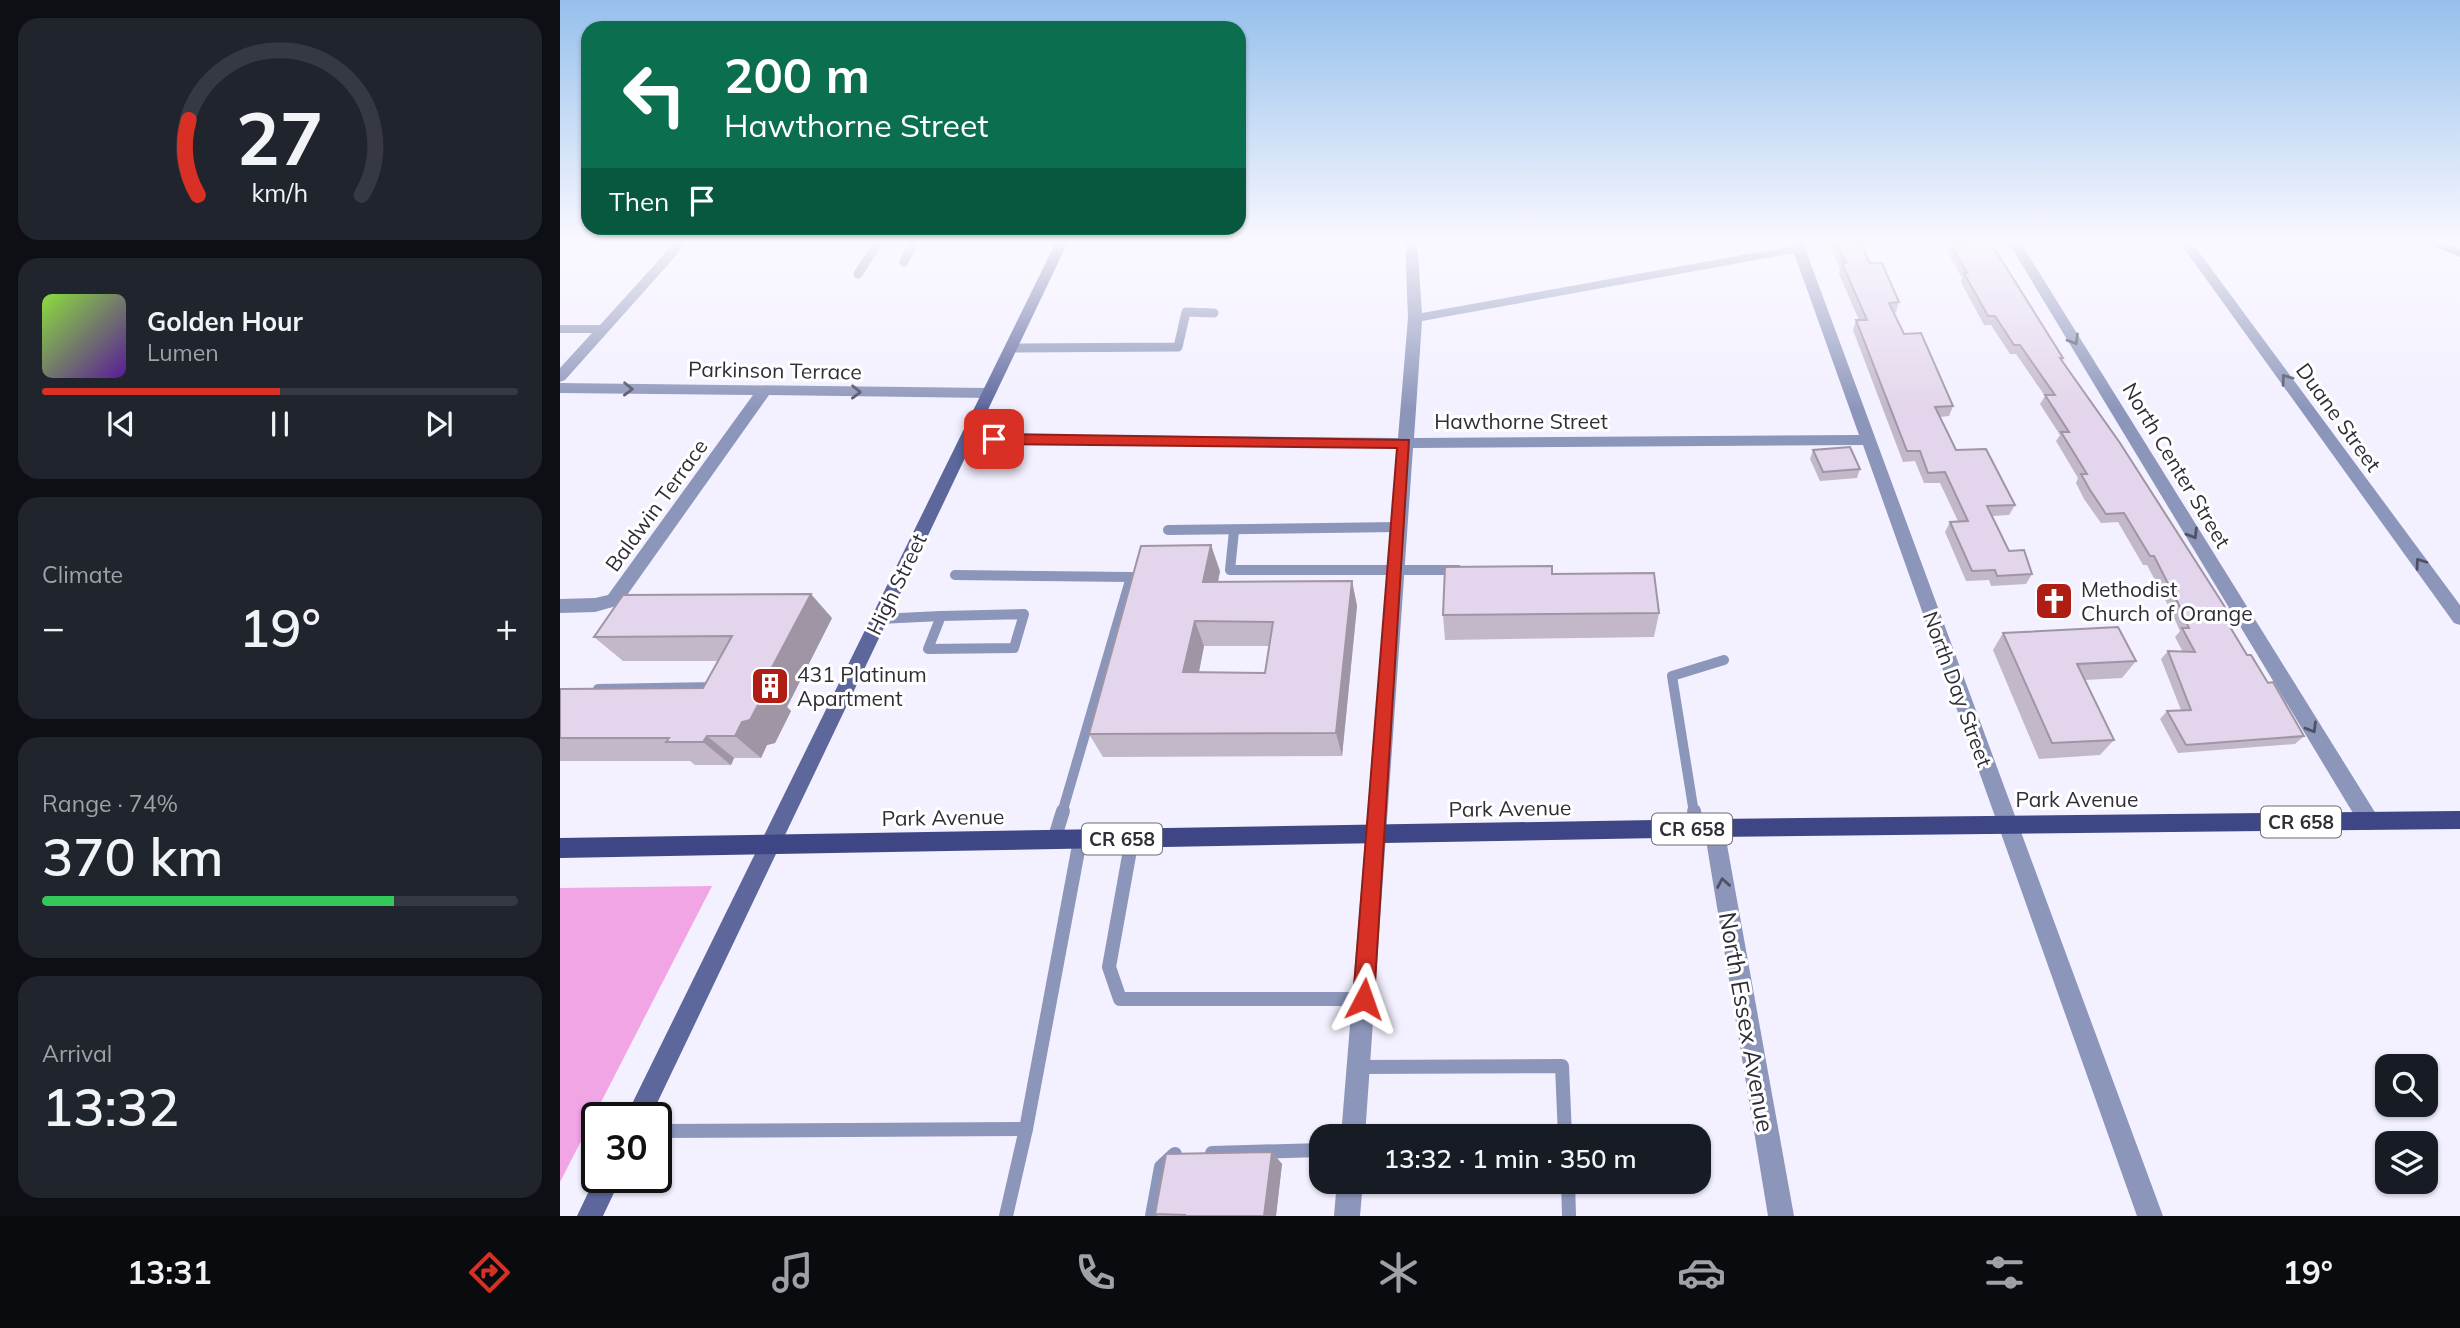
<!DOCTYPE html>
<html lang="en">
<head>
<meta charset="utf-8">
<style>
	body { margin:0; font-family:Mulish,sans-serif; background:#20242c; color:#f1f3f6; height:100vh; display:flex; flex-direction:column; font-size:26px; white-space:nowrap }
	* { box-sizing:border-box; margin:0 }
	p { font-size:23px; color:#9ea1a6 }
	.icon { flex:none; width:38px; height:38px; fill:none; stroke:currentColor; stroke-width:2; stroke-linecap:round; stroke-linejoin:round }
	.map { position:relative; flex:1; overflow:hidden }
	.side { display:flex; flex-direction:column; gap:18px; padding:18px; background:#0d0f14; width:560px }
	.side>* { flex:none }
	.hud { position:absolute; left:21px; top:21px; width:665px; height:214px; border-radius:21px; box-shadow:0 2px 5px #0004; background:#0b6e4f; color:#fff; overflow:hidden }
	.controls { position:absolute; left:1815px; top:1054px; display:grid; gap:14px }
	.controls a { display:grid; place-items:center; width:63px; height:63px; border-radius:14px; background:#171b24; box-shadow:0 2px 5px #0004; font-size:35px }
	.speed { position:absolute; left:21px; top:1102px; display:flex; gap:14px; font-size:35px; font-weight:700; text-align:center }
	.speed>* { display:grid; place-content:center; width:91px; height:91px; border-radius:50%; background:#171b24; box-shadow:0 2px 5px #0004; line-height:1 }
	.speed .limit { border:4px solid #111; border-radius:10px; background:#fff; color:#111 }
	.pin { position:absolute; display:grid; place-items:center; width:60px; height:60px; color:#fff; margin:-30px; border-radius:14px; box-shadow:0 4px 10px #0006 }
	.me { position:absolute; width:77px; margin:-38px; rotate:4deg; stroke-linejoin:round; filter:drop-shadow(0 0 5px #0008) }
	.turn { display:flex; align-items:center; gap:24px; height:147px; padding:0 28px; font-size:32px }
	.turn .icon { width:91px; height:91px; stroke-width:2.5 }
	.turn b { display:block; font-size:49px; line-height:60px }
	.then { display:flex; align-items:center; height:66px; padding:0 28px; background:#0003; gap:14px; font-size:26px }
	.big { font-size:52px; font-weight:600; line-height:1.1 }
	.side .widget { flex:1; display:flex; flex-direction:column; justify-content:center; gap:10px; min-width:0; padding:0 24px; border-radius:21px; background:#20242c }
	.side .dial { align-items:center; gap:0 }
	.dial svg { height:182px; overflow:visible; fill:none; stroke:#363941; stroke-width:7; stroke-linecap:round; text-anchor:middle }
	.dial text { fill:#f1f3f6; stroke:none }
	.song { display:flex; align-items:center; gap:21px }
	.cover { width:84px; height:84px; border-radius:10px; background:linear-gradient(135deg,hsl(90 70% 55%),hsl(270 70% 35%)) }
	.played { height:7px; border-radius:4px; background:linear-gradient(90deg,#d93025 50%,#363941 50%) }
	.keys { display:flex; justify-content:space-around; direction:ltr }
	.heat { display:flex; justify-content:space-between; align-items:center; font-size:38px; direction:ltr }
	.charge { height:10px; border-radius:5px; background:linear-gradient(90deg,#34c759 74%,#363941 0) }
	.trip { position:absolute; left:749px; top:1124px; width:402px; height:70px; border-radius:21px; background:#171b24; box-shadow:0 2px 5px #0004; font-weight:600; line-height:70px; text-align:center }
	.dock { display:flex; height:112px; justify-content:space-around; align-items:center; background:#090b0e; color:#9ea1a6 }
	.dock .icon { width:49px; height:49px }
	.dock .current { color:#d93025 }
	.dock b { font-size:32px; color:#f1f3f6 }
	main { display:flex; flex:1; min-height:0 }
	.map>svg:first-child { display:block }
</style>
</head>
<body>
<main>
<section class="side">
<div class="widget dial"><svg viewBox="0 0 100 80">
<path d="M14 69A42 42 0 1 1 86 69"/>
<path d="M14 69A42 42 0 0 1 10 36" stroke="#d93025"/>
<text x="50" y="56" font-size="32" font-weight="700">27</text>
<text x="50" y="72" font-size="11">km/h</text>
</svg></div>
<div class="widget">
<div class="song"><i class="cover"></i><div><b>Golden Hour</b><p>Lumen</p></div></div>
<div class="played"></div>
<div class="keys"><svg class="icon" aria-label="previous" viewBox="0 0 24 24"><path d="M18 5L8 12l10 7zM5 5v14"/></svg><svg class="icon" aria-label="pause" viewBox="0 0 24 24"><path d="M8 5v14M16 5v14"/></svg><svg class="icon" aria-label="next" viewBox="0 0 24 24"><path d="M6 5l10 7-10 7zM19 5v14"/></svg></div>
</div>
<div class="widget"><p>Climate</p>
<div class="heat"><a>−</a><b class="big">19°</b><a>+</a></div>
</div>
<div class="widget"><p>Range · 74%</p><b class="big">370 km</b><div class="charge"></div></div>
<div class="widget"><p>Arrival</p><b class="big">13:32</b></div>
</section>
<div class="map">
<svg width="1900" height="1216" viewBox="0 0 1900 1216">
	<rect width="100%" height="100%" fill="#f3f0ff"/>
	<path fill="#f1a5e5" d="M152 886 0 1182V888Z"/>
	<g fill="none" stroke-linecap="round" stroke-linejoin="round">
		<g stroke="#8c95ba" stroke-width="9">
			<path d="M344 262 355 240"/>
			<path d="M298 274 320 240"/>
			<path d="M451 348 618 347 626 312 654 313"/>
		</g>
		<g stroke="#8c95ba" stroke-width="10">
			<path d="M608 530 838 527"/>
			<path d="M674 531 670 570H898"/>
			<path d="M395 575 571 577 502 813"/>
			<path d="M464 614 454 648 368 649 381 616Z"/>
			<path d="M319 619 381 616"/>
			<path d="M38 689 155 687"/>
			<path d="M1134 813 1112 676 1164 660"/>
		</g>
		<g stroke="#8c95ba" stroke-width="14">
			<path d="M1134 811 1137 829"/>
			<path d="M572 839 549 967 560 999H804"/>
			<path d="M494 840 503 811"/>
			<path d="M799 1067 1002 1066 1005 1136"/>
			<path d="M96 1131 466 1129"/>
			<path d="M652 1153 761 1150"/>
			<path d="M1008 1181 1009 1216"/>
			<path d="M446 1216 466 1129 520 840"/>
			<path d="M592 1216 601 1167 615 1154"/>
		</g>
		<g fill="#8c95ba" fill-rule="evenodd">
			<path d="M117 240H130L5 380 0 382V368L32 333H0V325H40Z"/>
			<path d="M845 240H857L862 313 1232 246 1230 240H1242L1603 1216H1577L1303 445 853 448 805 1136H781L837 448 407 444 399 439 407 434 838 438 848 318ZM1234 253 1299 435 854 438 862 321Z"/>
			<path d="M1447 240H1459L1816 814 1819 821 1816 828 1809 830 1802 828Z"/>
			<path d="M1618 240H1630L1900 605V625L1894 623Z"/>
			<path d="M0 383 429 388 436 393 429 398 209 395 60 605 35 612 0 613V599L35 598 48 595 193 395 0 393Z"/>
			<path d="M1154 819 1161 821 1164 828 1234 1216H1208L1144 828 1147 821Z"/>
			<path d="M777 1181H803L800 1216H774Z"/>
		</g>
		<g fill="#5d679c" fill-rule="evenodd">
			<path d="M497 240H509L90 1118H65Z"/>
			<path d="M1859 240H1876L1900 249V257Z"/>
			<path d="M37 1174V1178H61L43 1216H17Z"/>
		</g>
		<path fill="#3e4686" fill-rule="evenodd" d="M1900 811V829L1154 837 0 858V838L1154 819Z"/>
	</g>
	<g fill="#c3b7ca" fill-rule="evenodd">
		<path d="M1268 240H1299L1310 263 1339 302 1336 312 1334 313 1344 334 1393 406 1389 416 1380 417 1396 450 1455 505 1449 515 1432 516 1449 551 1472 574 1466 584 1431 586 1429 580 1406 581 1385 532 1390 522 1398 521 1380 483H1364L1355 461 1343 462 1293 330 1296 320H1299L1279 274 1280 269Z"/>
		<path d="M1393 240H1429L1503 358 1502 361 1673 621 1669 625 1687 655 1708 683 1744 736 1735 744 1618 753 1600 719 1607 711 1621 710 1601 659 1608 651 1623 652 1615 637 1620 631 1612 613 1587 565H1583L1558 522 1541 523 1524 499 1516 483 1518 478 1496 441 1500 435 1480 404 1485 396 1456 354H1450L1431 325H1424L1401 282 1402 278 1388 253 1391 244H1395Z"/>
		<path d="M1253 450 1300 469 1297 478 1260 481 1250 459Z"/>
		<path d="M660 571 658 582 792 581 797 606 782 756 543 757 529 734ZM644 646H709L705 673H639Z"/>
		<path d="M992 574 1099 613 1094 637 885 640 883 615Z"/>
		<path d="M272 618 227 707 231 711 215 743 207 745 201 758H174L171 765H135L130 761H0V689L143 688 158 661H63L34 637Z"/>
		<path d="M1443 633 1576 661 1562 678 1525 680 1554 740 1540 755 1479 759 1433 650Z"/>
		<path d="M712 1152 722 1164 716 1216H598L595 1214Z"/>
	</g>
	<g fill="#9f95a4">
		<path d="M651 545 660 571 653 607 643 582Z"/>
		<path d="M792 581 797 606 782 756 776 733Z"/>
		<path d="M251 594 272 618 227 707 231 711 215 743 207 745 201 758 175 736Z"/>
		<path d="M635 621 644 646 634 696 623 672Z"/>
		<path d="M147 736 174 758 171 765 143 742Z"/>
		<path d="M712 1152 722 1164 716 1216H704Z"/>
	</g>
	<g fill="#e3d5eb" stroke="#9f95a4" stroke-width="2" fill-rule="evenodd">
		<path d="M1275 240H1299L1310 263H1322L1339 302 1329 303 1344 334 1361 333 1393 406 1375 407 1396 450 1426 449 1455 505 1427 506 1449 551 1464 550 1472 574 1437 576 1435 570 1412 571 1390 522 1408 521 1385 472 1368 473 1360 451H1347L1296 320H1307L1282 263H1286Z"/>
		<path d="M1401 240H1429L1503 358H1500L1560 443 1663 604 1673 621 1667 622 1687 655H1691L1708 683 1713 682 1744 736 1626 745 1607 711 1631 710 1608 651 1635 652 1622 628H1629L1619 605 1594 556H1590L1564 513 1546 514 1530 490 1521 474H1527L1501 432H1509L1485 395H1495L1460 345H1454L1435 316H1428L1404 273H1407L1391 244H1404Z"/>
		<path d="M1290 447 1300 469 1263 472 1253 450Z"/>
		<path d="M651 545 643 582 792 581 776 733 529 734 581 546ZM635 621 713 622 705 673 623 672Z"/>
		<path d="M992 566V574L1094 573 1099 613 883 615 885 567Z"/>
		<path d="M251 594 201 688H207L190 720 182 722 175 736H147L143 742H106L109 738H0V689L143 688 172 636 34 637 63 595Z"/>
		<path d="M1558 627 1576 661 1517 664 1554 740 1492 743 1443 633Z"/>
		<path d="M712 1152 704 1216H625V1215L595 1214 606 1154Z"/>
	</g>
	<defs><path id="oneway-chevron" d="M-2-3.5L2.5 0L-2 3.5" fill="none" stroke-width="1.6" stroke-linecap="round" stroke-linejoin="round" transform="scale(1.75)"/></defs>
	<g stroke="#505164">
		<use href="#oneway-chevron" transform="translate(1514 340) rotate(59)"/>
		<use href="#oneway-chevron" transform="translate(1726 379) rotate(-126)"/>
		<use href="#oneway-chevron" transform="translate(68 389) rotate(1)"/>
		<use href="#oneway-chevron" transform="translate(296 392) rotate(1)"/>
		<use href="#oneway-chevron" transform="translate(1633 534) rotate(59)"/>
		<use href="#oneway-chevron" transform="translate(1860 563) rotate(-126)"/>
		<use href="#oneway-chevron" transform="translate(1752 728) rotate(59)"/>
		<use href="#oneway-chevron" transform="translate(1163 883) rotate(-100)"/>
	</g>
	<linearGradient id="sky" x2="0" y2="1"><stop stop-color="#96c0ec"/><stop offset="0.59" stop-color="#faf8ff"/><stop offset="1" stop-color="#faf8ff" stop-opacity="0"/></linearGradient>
	<rect width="1900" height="410" fill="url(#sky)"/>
	<path fill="#d93025" stroke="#8d1f18" stroke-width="2" d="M434 434 849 440 814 999 811 1007 804 1010 796 1007 793 999 837 448 434 444 427 439Z"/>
	<defs>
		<symbol id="church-square" viewBox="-11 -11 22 22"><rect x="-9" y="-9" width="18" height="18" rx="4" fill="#ae1e14" stroke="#fff"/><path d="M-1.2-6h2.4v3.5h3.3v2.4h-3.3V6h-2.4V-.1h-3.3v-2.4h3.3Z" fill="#fff"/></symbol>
		<symbol id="building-square" viewBox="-11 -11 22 22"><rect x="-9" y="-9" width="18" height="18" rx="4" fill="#ae1e14" stroke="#fff"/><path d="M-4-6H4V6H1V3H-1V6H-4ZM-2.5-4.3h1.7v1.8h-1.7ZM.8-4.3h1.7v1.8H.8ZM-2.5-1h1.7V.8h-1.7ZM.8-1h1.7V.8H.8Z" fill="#fff"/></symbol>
	</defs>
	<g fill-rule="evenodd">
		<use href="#church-square" x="1472" y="579" width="44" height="44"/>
		<use href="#building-square" x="188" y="664" width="44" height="44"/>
	</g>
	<g text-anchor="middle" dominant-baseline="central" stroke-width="6" stroke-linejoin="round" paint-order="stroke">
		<g fill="#fff" stroke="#6d6c72" stroke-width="2">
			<rect x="1701" y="806.5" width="80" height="31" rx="5"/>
			<rect x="1092" y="813.5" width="80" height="31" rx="5"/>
			<rect x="522" y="823.5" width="80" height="31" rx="5"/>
		</g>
		<g font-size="19" font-weight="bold" fill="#2f2d36">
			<text x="1741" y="822">CR 658</text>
			<text x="1132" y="829">CR 658</text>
			<text x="562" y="839">CR 658</text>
		</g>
		<g font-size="21" fill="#2f2d36" stroke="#fff">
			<text transform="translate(215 370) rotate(1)">Parkinson Terrace</text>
			<text transform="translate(1779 417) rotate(54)">Duane Street</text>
			<text x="961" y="421">Hawthorne Street</text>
			<text transform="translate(1617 465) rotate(59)">North Center Street</text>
			<text transform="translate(96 505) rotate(-54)">Baldwin Terrace</text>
			<text transform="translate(336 584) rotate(-64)">High Street</text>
			<text transform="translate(1398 689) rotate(70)">North Day Street</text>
			<text x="1517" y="799">Park Avenue</text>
			<text transform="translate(950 808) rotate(-1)">Park Avenue</text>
			<text transform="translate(383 817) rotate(-1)">Park Avenue</text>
		</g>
		<g font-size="21" fill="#2f2d36" stroke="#fff" text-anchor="start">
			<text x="1521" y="589">Methodist<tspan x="1521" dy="24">Church of Orange</tspan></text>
			<text x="237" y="674">431 Platinum<tspan x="237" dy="24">Apartment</tspan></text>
		</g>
		<g font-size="24" fill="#2f2d36" stroke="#fff">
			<text transform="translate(1187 1022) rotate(80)">North Essex Avenue</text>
		</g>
	</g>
</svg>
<div class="controls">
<a><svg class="icon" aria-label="search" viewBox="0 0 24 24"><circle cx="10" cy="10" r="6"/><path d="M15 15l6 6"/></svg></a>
<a><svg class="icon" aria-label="layers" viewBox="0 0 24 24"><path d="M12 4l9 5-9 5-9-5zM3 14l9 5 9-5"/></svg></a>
</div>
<div class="speed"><div class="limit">30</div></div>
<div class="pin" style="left:434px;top:439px;background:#d93025"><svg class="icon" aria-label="arrive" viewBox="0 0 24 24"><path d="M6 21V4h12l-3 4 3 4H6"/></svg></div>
<svg class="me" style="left:804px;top:999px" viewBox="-20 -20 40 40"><path d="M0-17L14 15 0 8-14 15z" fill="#d93025" stroke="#fff" stroke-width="4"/></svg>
<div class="trip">13:32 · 1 min · 350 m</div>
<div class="hud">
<div class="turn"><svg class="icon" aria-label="left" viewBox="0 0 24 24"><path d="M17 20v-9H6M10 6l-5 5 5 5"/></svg><div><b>200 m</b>Hawthorne Street</div></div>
<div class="then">Then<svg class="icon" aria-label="arrive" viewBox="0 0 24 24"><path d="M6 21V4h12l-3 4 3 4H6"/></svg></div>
</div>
</div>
</main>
<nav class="dock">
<b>13:31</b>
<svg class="icon current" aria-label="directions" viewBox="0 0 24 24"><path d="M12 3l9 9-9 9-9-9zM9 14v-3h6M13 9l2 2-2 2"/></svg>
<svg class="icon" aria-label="music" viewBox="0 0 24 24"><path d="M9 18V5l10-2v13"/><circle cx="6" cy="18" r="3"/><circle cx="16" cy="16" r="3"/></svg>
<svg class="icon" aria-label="phone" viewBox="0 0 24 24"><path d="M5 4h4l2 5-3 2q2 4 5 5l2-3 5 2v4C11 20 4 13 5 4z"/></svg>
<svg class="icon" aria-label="climate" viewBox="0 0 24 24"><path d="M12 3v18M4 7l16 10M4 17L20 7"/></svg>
<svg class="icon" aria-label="car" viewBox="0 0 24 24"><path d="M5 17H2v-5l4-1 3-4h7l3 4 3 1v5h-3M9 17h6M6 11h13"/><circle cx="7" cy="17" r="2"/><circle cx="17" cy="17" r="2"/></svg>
<svg class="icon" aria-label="filters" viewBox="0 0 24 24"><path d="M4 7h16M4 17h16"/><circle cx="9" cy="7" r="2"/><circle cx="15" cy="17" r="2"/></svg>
<b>19°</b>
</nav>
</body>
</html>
